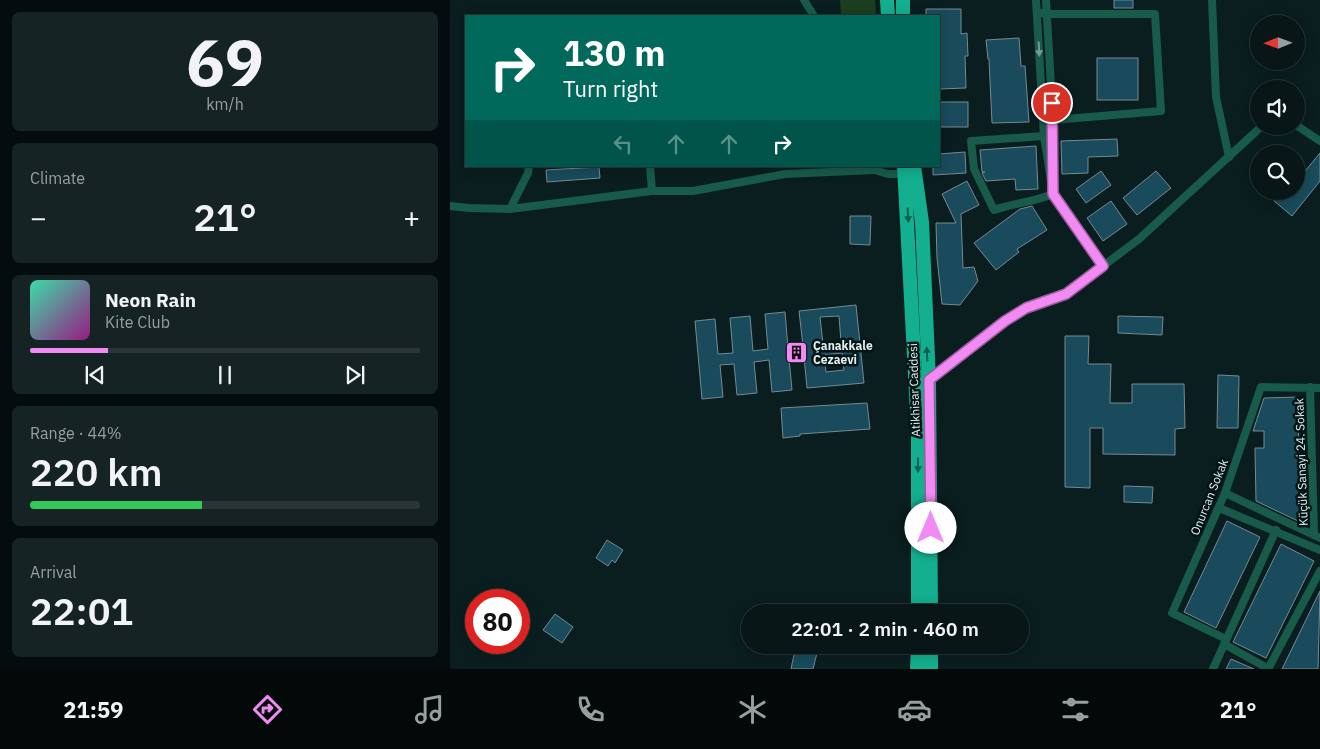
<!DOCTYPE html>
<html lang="en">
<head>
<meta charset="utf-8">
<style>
	body { margin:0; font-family:"IBM Plex Sans",sans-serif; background:#162324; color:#f1f3f6; height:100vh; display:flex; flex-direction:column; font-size:19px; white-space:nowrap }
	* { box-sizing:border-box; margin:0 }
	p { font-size:16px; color:#989fa1 }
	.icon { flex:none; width:28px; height:28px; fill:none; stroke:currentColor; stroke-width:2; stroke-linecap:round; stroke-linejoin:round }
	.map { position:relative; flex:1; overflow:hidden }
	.details { display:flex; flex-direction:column; gap:12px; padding:12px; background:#040c0d; width:450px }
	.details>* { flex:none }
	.guide { position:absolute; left:15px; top:15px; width:475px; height:152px; border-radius:0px; box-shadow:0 2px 12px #0003,0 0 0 1px #293536; background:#00695c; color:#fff; overflow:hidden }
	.needle { width:32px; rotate:269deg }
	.fabs { position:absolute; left:800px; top:15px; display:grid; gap:10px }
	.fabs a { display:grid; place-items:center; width:55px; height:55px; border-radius:50%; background:#081617; box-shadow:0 2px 12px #0003,0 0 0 1px #293536; font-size:25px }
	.speed { position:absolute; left:15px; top:589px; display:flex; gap:10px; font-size:25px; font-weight:700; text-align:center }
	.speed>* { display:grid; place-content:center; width:65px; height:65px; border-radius:50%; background:#081617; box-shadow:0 2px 12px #0003,0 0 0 1px #293536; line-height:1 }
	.speed .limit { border:8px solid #d22; background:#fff; color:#111 }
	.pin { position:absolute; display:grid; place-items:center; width:42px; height:42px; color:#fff; margin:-21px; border:2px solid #fff; border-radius:50%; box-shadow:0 1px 5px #0007 }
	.me { position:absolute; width:55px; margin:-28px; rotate:0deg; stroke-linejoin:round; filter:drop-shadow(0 0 4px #0008) }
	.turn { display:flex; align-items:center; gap:18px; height:105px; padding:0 15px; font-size:22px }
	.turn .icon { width:65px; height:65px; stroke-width:2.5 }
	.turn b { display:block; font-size:35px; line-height:42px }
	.lanes { display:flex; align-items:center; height:48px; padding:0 15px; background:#0003; justify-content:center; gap:25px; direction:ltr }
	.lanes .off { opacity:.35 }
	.big { font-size:38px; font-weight:600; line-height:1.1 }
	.details .card { flex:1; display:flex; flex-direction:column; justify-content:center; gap:8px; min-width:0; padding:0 18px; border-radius:8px; background:#162324 }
	.details .dial { align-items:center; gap:0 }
	.dial b { font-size:65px; line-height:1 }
	.song { display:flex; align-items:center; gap:15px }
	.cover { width:60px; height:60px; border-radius:8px; background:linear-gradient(135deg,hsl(160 70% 55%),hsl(310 70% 35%)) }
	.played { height:5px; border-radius:2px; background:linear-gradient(90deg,#f28af3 20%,#293536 20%) }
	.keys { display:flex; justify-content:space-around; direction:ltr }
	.heat { display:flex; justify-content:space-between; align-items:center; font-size:28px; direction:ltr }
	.charge { height:8px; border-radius:4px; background:linear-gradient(90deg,#34c759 44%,#293536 0) }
	.trip { position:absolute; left:291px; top:604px; width:288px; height:50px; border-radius:25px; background:#081617; box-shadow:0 2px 12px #0003,0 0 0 1px #293536; font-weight:600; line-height:50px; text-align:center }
	.tab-bar { display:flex; height:80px; justify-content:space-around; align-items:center; background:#030909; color:#989fa1 }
	.tab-bar .icon { width:35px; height:35px }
	.tab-bar .on { color:#f28af3 }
	.tab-bar b { font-size:22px; color:#f1f3f6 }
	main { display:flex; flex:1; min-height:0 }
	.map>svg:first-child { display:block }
</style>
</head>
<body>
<main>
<section class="details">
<div class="card dial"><b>69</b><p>km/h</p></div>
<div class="card"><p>Climate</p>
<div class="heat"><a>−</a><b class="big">21°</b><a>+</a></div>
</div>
<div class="card">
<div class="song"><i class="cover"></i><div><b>Neon Rain</b><p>Kite Club</p></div></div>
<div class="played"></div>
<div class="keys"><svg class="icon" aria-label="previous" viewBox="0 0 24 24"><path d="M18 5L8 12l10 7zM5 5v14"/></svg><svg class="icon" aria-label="pause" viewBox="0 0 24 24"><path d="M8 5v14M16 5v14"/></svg><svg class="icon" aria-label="next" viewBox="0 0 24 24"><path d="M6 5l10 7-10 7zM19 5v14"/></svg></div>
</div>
<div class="card"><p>Range · 44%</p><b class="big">220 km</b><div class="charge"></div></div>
<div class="card"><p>Arrival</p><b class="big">22:01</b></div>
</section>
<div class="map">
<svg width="870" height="669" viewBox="0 0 870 669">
	<rect width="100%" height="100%" fill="#0a1e1f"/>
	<path fill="#1d3e21" d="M390 0H425L426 16H391Z"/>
	<g fill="#194b5c" stroke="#768a92" fill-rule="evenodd">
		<rect x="664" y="0" width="19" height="8"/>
		<path d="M476 9H511V34L517 33 518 56H515L516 88 489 89V16H476Z"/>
		<path d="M569 38 571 66H575L579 122 542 123 539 59H538L536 40Z"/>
		<rect x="647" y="58" width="41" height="42"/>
		<rect x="489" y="102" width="29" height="25"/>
		<path d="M667 139 668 156 638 157V173L612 174 611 141Z"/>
		<path d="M586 146 588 189 566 190 565 179 536 181 532 173 535 172H532L530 150Z"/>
		<path d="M515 152 516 173 483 175V166H489V154Z"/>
		<path d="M870 153V181L842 216 824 201 831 191H846V182Z"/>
		<path d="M149 167 150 178 97 182 96 170Z"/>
		<path d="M651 171 661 185 636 203 626 189Z"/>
		<path d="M706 171 721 188 687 215 673 198Z"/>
		<path d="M517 181 529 205 511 214 513 268 524 267 528 281 510 305 492 304 487 258 486 223H506L492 194Z"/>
		<path d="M661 201 677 224 653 241 637 218Z"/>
		<path d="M582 206 597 230 567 249 569 252 546 270 524 243 570 209Z"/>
		<path d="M400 216H421L420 245 400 244Z"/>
		<path d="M406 305 414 383 357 388 354 357 339 358 342 390 322 392 319 360 304 362 307 393 287 395 284 364 270 365 273 397 252 399 245 321 265 319 268 354 283 353 280 318 300 316 303 351 318 349 315 314 335 312 338 348 353 346 349 311ZM389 316 391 342 373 344 370 317ZM392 353 394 370 376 372 374 355Z"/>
		<path d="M668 316 713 317 712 335 668 333Z"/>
		<path d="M615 336H639L638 364H661L660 403H682V384H734L735 428 725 429V455L653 454V428H640V488L615 487Z"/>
		<path d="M768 375 789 376 788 428H767Z"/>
		<path d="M848 397 850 522 806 501 805 448H814V431H803L814 398Z"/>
		<path d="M417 403 420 429 350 434V436L333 438 331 408Z"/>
		<path d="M674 486 703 487 702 503 674 502Z"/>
		<path d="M777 521 810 537 766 628 734 612Z"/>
		<path d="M157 540 173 550 165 563 162 560 158 566 146 558Z"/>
		<path d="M831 544 864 561 816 658 783 642Z"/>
		<path d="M870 591 868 669H832Z"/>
		<path d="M105 614 123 627 112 643 93 630Z"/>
		<path d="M346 645H369L363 669H341Z"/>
		<path d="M781 659 804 669H776Z"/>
	</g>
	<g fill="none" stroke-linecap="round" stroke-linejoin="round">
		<g stroke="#185b4a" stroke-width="8">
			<path d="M354 0 364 16"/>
			<path d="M586 0 594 136 603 194 653 266"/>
			<path d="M596 0 603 120V169"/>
			<path d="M762 0 766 97 779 157"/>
			<path d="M587 12 596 14H705L711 111 603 120 594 136 521 141 524 169 544 210C564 203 584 202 603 194"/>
			<path d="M846 125 870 141"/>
			<path d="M200 166 202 191"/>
			<path d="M424 166V170L438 174H456"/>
			<path d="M0 206 19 208 60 209 202 191H243L335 174 424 170"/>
			<path d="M60 209 78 173 79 166"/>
			<path d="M479 380 555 321 576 308 616 294 689 239 812 126"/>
			<path d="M860 387 864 535"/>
			<path d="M775 493 870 538"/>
			<path d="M769 508 870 550"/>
			<path d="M776 639 722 613 775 493 811 387 870 388"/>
			<path d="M774 644 819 669"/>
			<path d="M763 669 826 530"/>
			<path d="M818 669 870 571"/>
		</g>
		<g stroke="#13af8e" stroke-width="14">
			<path d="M437 0 438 16"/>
			<path d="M453 0V16"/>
			<path d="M454 166 468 432V612"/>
			<path d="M464 166 472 222 479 380 481 612"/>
			<path d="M481 645V669"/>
			<path d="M467 669 468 645"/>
		</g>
	</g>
	<defs><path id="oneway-solid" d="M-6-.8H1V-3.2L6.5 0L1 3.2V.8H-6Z" transform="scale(1.25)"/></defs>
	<use fill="#739d94" href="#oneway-solid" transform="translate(589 49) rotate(87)"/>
	<g fill="#0b6252">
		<use href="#oneway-solid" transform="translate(458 215) rotate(87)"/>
		<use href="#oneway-solid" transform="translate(477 354) rotate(-93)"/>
		<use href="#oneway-solid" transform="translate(468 465) rotate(90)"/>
	</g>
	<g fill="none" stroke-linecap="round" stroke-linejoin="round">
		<defs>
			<path id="route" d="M481 528 479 380 555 321 576 308 616 294 653 266 603 194 602 103"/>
		</defs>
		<use href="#route" stroke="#9d5a9e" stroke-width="12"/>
		<use href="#route" stroke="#f28af3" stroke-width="9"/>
	</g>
	<defs>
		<symbol id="building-square" viewBox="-11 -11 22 22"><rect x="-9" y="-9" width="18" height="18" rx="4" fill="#f28af3" stroke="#031516"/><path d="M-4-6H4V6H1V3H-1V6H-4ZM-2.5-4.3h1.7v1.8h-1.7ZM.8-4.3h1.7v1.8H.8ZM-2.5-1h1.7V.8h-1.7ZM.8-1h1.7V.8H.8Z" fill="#111"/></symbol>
	</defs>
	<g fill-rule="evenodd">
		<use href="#building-square" x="334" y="340" width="25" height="25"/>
	</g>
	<g text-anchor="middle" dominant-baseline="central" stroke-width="5" stroke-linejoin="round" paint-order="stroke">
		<g font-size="12" font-weight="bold" fill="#e2eeee" stroke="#031516" text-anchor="start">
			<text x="363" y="345">Çanakkale<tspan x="363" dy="14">Cezaevi</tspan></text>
		</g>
		<g font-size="12" fill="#e2eeee" stroke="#031516">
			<text transform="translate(464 390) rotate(-92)">Atikhisar Caddesi</text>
			<text transform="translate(851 462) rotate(-92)">Küçük Sanayi 24. Sokak</text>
			<text transform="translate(759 497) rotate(-68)">Onurcan Sokak</text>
		</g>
	</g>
</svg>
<div class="fabs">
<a><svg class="needle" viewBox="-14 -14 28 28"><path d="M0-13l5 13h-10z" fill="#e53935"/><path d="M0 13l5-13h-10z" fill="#989fa1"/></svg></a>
<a><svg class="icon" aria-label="sound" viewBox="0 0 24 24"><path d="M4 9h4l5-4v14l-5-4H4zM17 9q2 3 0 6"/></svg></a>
<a><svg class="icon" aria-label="search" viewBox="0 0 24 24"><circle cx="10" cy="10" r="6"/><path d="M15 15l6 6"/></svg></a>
</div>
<div class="speed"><div class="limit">80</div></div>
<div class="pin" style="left:602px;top:103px;background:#d93025"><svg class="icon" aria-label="arrive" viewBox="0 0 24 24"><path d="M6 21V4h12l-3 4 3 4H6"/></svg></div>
<svg class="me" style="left:481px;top:528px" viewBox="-20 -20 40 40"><circle r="19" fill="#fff"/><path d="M0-13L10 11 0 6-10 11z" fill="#f28af3"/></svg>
<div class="trip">22:01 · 2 min · 460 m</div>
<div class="guide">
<div class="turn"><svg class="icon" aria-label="right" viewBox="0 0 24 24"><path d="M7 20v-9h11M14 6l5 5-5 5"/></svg><div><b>130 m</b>Turn right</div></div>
<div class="lanes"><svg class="icon off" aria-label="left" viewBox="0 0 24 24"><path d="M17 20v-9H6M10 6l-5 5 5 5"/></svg><svg class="icon off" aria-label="ahead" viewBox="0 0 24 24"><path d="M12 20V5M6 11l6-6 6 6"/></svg><svg class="icon off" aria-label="ahead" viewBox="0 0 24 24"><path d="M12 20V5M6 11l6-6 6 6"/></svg><svg class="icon" aria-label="right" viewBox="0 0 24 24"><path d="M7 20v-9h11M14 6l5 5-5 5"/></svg></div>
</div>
</div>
</main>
<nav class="tab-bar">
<b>21:59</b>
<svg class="icon on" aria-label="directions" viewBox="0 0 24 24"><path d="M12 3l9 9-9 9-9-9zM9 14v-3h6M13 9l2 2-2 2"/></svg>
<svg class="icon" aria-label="music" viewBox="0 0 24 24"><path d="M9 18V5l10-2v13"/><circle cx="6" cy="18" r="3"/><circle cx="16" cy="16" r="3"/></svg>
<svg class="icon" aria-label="phone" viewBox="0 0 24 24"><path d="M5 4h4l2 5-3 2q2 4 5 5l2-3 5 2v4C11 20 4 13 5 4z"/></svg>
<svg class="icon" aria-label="climate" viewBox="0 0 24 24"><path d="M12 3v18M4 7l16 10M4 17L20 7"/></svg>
<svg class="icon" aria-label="car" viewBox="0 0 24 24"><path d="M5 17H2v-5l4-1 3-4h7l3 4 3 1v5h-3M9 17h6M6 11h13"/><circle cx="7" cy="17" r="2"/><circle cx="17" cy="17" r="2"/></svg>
<svg class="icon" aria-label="filters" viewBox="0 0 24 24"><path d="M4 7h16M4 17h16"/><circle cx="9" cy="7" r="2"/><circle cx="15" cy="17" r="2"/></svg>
<b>21°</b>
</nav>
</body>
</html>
